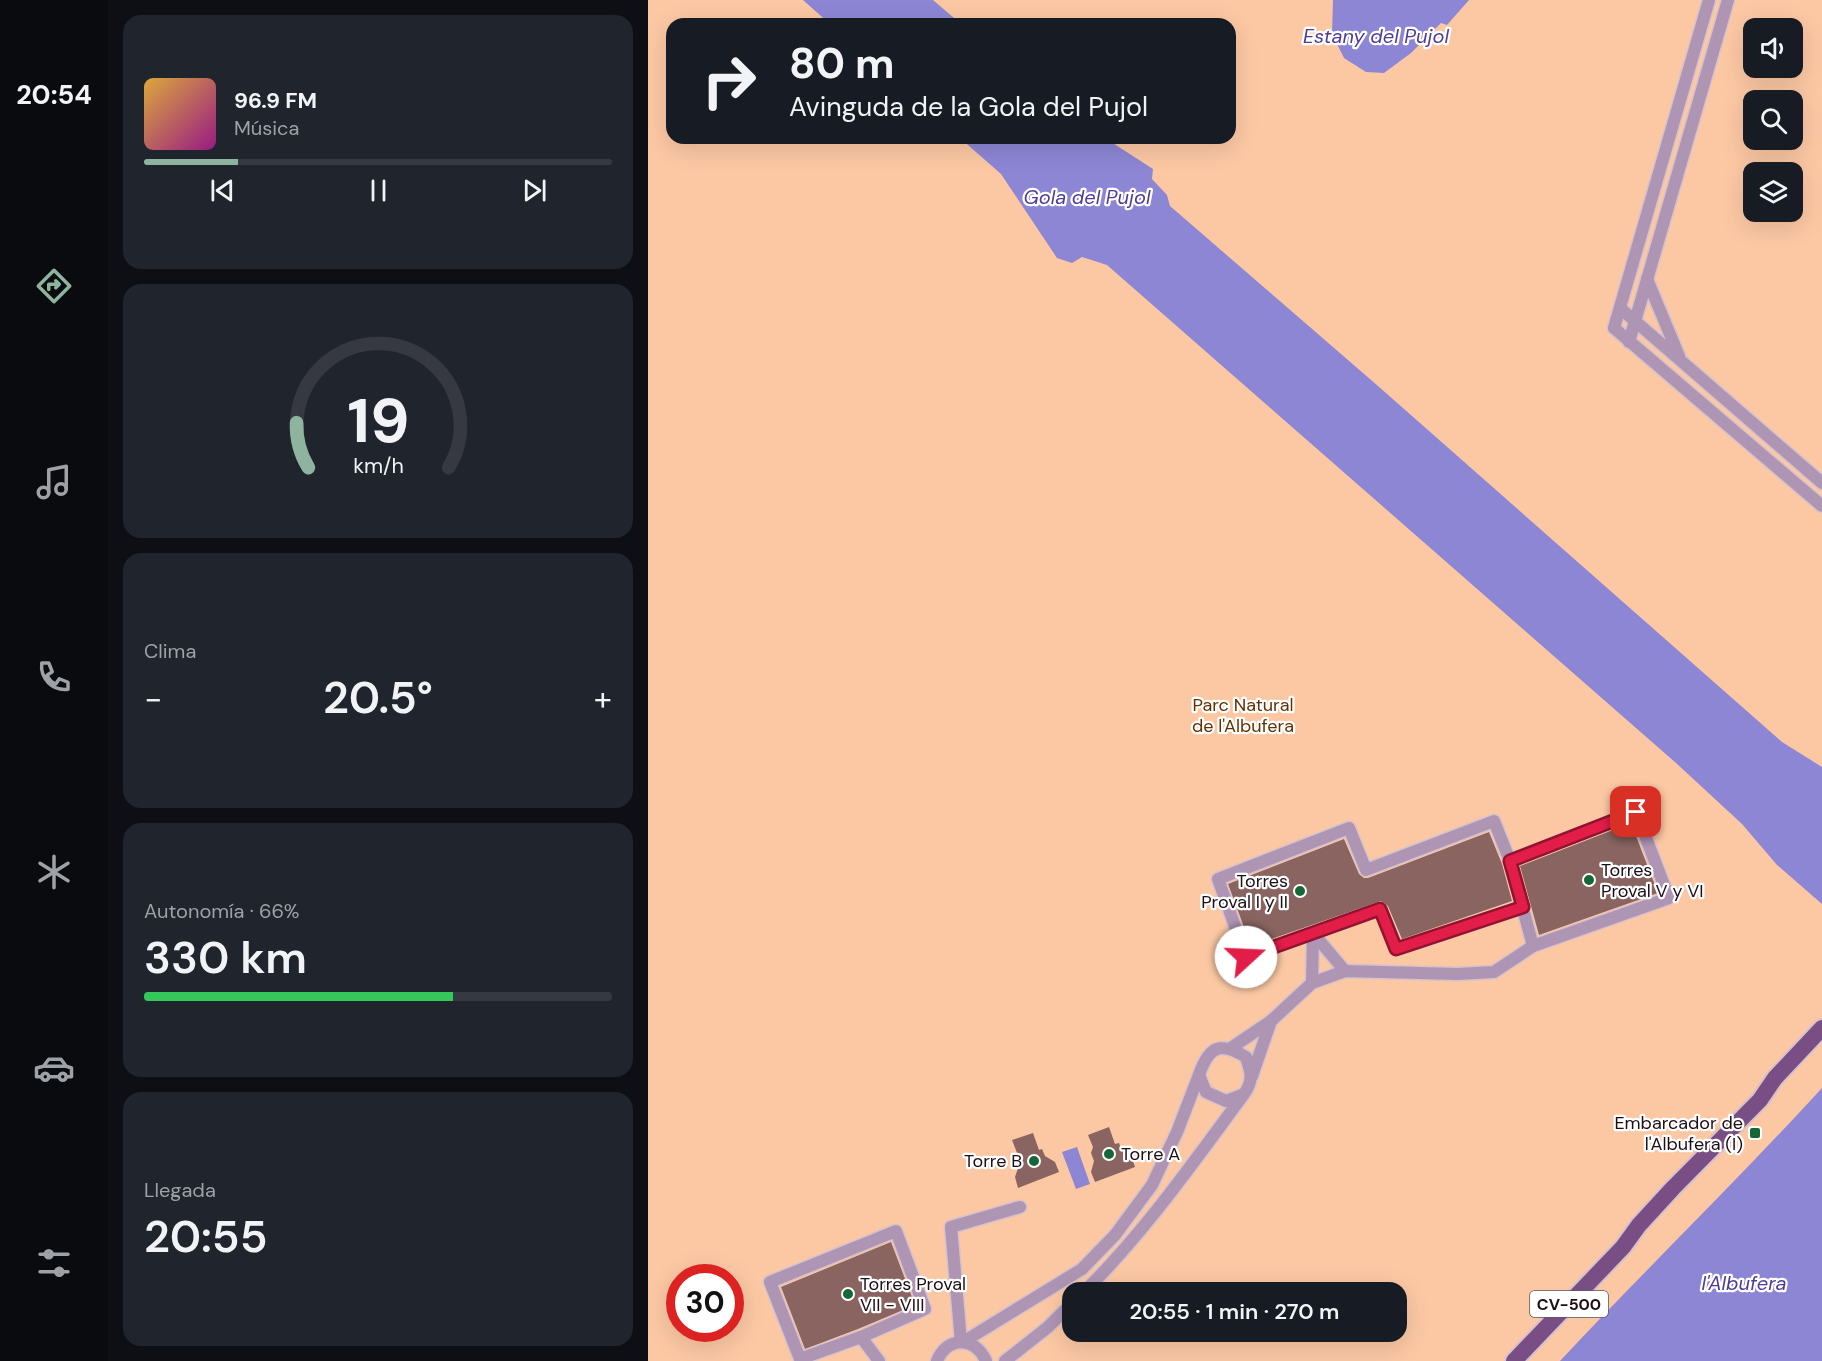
<!DOCTYPE html>
<html lang="es">
<head>
<meta charset="utf-8">
<style>
	body { margin:0; font-family:"DM Sans",sans-serif; background:#20242c; color:#f1f3f6; height:100vh; display:flex; flex-direction:column; font-size:22px; white-space:nowrap }
	* { box-sizing:border-box; margin:0 }
	p { font-size:20px; color:#9ea1a6 }
	.icon { flex:none; width:33px; height:33px; fill:none; stroke:currentColor; stroke-width:2; stroke-linecap:round; stroke-linejoin:round }
	.map { position:relative; flex:1; overflow:hidden }
	.sheet { display:flex; flex-direction:column; gap:15px; padding:15px; background:#0d0f14; width:540px }
	.sheet>* { flex:none }
	.hud { position:absolute; left:18px; top:18px; width:570px; height:126px; border-radius:18px; box-shadow:0 6px 24px #0002; background:#171b24; color:#f1f3f6; overflow:hidden }
	.fabs { position:absolute; left:1095px; top:18px; display:grid; gap:12px }
	.fabs a { display:grid; place-items:center; width:60px; height:60px; border-radius:12px; background:#171b24; box-shadow:0 6px 24px #0002; font-size:30px }
	.speed { position:absolute; left:18px; top:1264px; display:flex; gap:12px; font-size:30px; font-weight:700; text-align:center }
	.speed>* { display:grid; place-content:center; width:78px; height:78px; border-radius:50%; background:#171b24; box-shadow:0 6px 24px #0002; line-height:1 }
	.speed .limit { border:9px solid #d22; background:#fff; color:#111 }
	.pin { position:absolute; display:grid; place-items:center; width:51px; height:51px; color:#fff; margin:-26px; border-radius:12px; box-shadow:0 3px 9px #0006 }
	.me { position:absolute; width:66px; margin:-33px; rotate:70deg; stroke-linejoin:round; filter:drop-shadow(0 0 4px #0008) }
	.turn { display:flex; align-items:center; gap:21px; height:126px; padding:0 24px; font-size:27px }
	.turn .icon { width:78px; height:78px; stroke-width:2.5 }
	.turn b { display:block; font-size:42px; line-height:51px }
	.big { font-size:45px; font-weight:600; line-height:1.1 }
	.sheet .widget { flex:1; display:flex; flex-direction:column; justify-content:center; gap:9px; min-width:0; padding:0 21px; border-radius:18px; background:#20242c }
	.sheet .dial { align-items:center; gap:0 }
	.dial svg { height:156px; overflow:visible; fill:none; stroke:#363941; stroke-width:7; stroke-linecap:round; text-anchor:middle }
	.dial text { fill:#f1f3f6; stroke:none }
	.song { display:flex; align-items:center; gap:18px }
	.cover { width:72px; height:72px; border-radius:9px; background:linear-gradient(135deg,hsl(40 70% 55%),hsl(310 70% 35%)) }
	.played { height:6px; border-radius:3px; background:linear-gradient(90deg,#8eb4a0 20%,#363941 20%) }
	.keys { display:flex; justify-content:space-around; direction:ltr }
	.heat { display:flex; justify-content:space-between; align-items:center; font-size:33px; direction:ltr }
	.charge { height:9px; border-radius:4px; background:linear-gradient(90deg,#34c759 66%,#363941 0) }
	.trip { position:absolute; left:414px; top:1282px; width:345px; height:60px; border-radius:18px; background:#171b24; box-shadow:0 6px 24px #0002; font-weight:600; line-height:60px; text-align:center }
	main { display:flex; flex:1; min-height:0 }
	.dock { display:flex; flex-direction:column; width:108px; justify-content:space-around; align-items:center; background:#090b0e; color:#9ea1a6 }
	.dock .icon { width:42px; height:42px }
	.dock .current { color:#8eb4a0 }
	.dock b { font-size:27px; color:#f1f3f6 }
	.map>svg:first-child { display:block }
</style>
</head>
<body>
<main>
<nav class="dock">
<b>20:54</b>
<svg class="icon current" aria-label="directions" viewBox="0 0 24 24"><path d="M12 3l9 9-9 9-9-9zM9 14v-3h6M13 9l2 2-2 2"/></svg>
<svg class="icon" aria-label="music" viewBox="0 0 24 24"><path d="M9 18V5l10-2v13"/><circle cx="6" cy="18" r="3"/><circle cx="16" cy="16" r="3"/></svg>
<svg class="icon" aria-label="phone" viewBox="0 0 24 24"><path d="M5 4h4l2 5-3 2q2 4 5 5l2-3 5 2v4C11 20 4 13 5 4z"/></svg>
<svg class="icon" aria-label="climate" viewBox="0 0 24 24"><path d="M12 3v18M4 7l16 10M4 17L20 7"/></svg>
<svg class="icon" aria-label="car" viewBox="0 0 24 24"><path d="M5 17H2v-5l4-1 3-4h7l3 4 3 1v5h-3M9 17h6M6 11h13"/><circle cx="7" cy="17" r="2"/><circle cx="17" cy="17" r="2"/></svg>
<svg class="icon" aria-label="filters" viewBox="0 0 24 24"><path d="M4 7h16M4 17h16"/><circle cx="9" cy="7" r="2"/><circle cx="15" cy="17" r="2"/></svg>
</nav>
<section class="sheet">
<div class="widget">
<div class="song"><i class="cover"></i><div><b>96.9 FM</b><p>Música</p></div></div>
<div class="played"></div>
<div class="keys"><svg class="icon" aria-label="previous" viewBox="0 0 24 24"><path d="M18 5L8 12l10 7zM5 5v14"/></svg><svg class="icon" aria-label="pause" viewBox="0 0 24 24"><path d="M8 5v14M16 5v14"/></svg><svg class="icon" aria-label="next" viewBox="0 0 24 24"><path d="M6 5l10 7-10 7zM19 5v14"/></svg></div>
</div>
<div class="widget dial"><svg viewBox="0 0 100 80">
<path d="M14 69A42 42 0 1 1 86 69"/>
<path d="M14 69A42 42 0 0 1 8 46" stroke="#8eb4a0"/>
<text x="50" y="56" font-size="32" font-weight="700">19</text>
<text x="50" y="72" font-size="11">km/h</text>
</svg></div>
<div class="widget"><p>Clima</p>
<div class="heat"><a>−</a><b class="big">20.5°</b><a>+</a></div>
</div>
<div class="widget"><p>Autonomía · 66%</p><b class="big">330 km</b><div class="charge"></div></div>
<div class="widget"><p>Llegada</p><b class="big">20:55</b></div>
</section>
<div class="map">
<svg width="1174" height="1361" viewBox="0 0 1174 1361">
	<rect width="100%" height="100%" fill="#fbe3ed"/>
	<path fill="#fcc8a4" fill-rule="evenodd" d="M0 0H1174V1361H0ZM24 24H582V138H24ZM1106 28H1144V68H1106ZM1106 100H1144V140H1106ZM1106 172H1144V212H1106ZM32 1278H82V1329H32ZM424 1293H748V1332H424Z"/>
	<g fill="#8d86d5">
		<path d="M155 0H285L313 24H182Z"/>
		<path d="M685 0H821L799 25 793 23 763 53 736 73 718 72 696 58 684 34Z"/>
		<path d="M312 138H457L505 169 504 179 519 195 522 206 730 386 1134 742 1174 767V904L1129 865 1094 824 1028 763 459 265 434 257 424 263 409 258 353 174Z"/>
		<path d="M1174 1088V1361H912C998 1269 1089 1181 1174 1088Z"/>
		<path d="M429 1147 442 1184 428 1189 414 1152Z"/>
	</g>
	<g fill="#896461">
		<path d="M983 823 1010 893 891 935 872 866Z"/>
		<path d="M841 832 854 864 864 901 754 939 740 906 733 901 603 946 580 884 696 839 711 874 716 878H720Z"/>
		<path d="M461 1127 467 1144 471 1143 474 1151 484 1158 487 1167 447 1182 443 1172 446 1161 443 1153 445 1147 440 1135Z"/>
		<path d="M385 1133 391 1150 394 1149 397 1156 407 1162 411 1172 370 1188 367 1177 370 1168 367 1159 371 1158 364 1140Z"/>
		<path d="M243 1242 267 1305 210 1329 157 1349 133 1287Z"/>
	</g>
	<g fill="none" stroke-linecap="round" stroke-linejoin="round">
		<defs>
			<g id="minor">
				<path d="M1061 0 966 328 1174 506"/>
				<path d="M999 279 1031 356"/>
				<path d="M972 308 1174 483"/>
				<path d="M981 342 1080 0"/>
				<path d="M862 861 885 946"/>
				<path d="M665 933 697 971"/>
				<path d="M664 983 665 933"/>
				<path d="M583 1048 623 1021 664 983 697 971 809 974 846 972 885 946 1021 898 988 812 862 861 846 821 718 870 701 828 570 879 598 957 732 909 749 949 875 907"/>
				<path d="M604 1076 623 1021"/>
				<path d="M248 1231 277 1309 213 1337 152 1359 122 1282Z"/>
				<path d="M435 1293C496 1233 545 1163 596 1094 606 1080 603 1072 598 1057 572 1041 561 1046 551 1075L558 1092 578 1101 596 1094"/>
				<path d="M213 1337 231 1361"/>
				<path d="M313 1342 303 1227 372 1207"/>
				<path d="M315 1342 434 1269 467 1235 504 1185 529 1132 551 1075"/>
				<path d="M289 1361C299 1336 327 1336 338 1361"/>
				<path d="M357 1361 400 1327 424 1303"/>
			</g>
			<path id="primary" d="M866 1361 975 1247 991 1225 1025 1188 1112 1100 1127 1078 1174 1028"/>
		</defs>
		<use href="#minor" stroke="#d7c1ca" stroke-width="15"/>
		<use href="#primary" stroke="#d7c1ca" stroke-width="20"/>
		<use href="#minor" stroke="#ae95b4" stroke-width="12"/>
		<use href="#primary" stroke="#794e84" stroke-width="16"/>
	</g>
	<g fill="none" stroke-linecap="round" stroke-linejoin="round">
		<defs>
			<path id="route" d="M598 957 732 909 748 949 875 907 862 861 988 812"/>
		</defs>
		<use href="#route" stroke="#92132f" stroke-width="15"/>
		<use href="#route" stroke="#e11d48" stroke-width="10"/>
	</g>
	<g fill="#146737" stroke="#fff" stroke-width="2">
		<circle cx="941" cy="880" r="6"/>
		<circle cx="652" cy="891" r="6"/>
		<rect x="1101" y="1127" width="12" height="12" rx="3"/>
		<circle cx="461" cy="1154" r="6"/>
		<circle cx="386" cy="1161" r="6"/>
		<circle cx="200" cy="1294" r="6"/>
	</g>
	<g text-anchor="middle" dominant-baseline="central" stroke-width="4.5" stroke-linejoin="round" paint-order="stroke">
		<rect fill="#fff" stroke="#5f565a" stroke-width="1.5" x="882" y="1291" width="78" height="26" rx="4.5"/>
		<g font-size="16" font-weight="bold" fill="#1b0e14">
			<text x="921" y="1304">CV-500</text>
		</g>
		<g font-size="18" fill="#613104" stroke="#fff">
			<text x="595" y="705">Parc Natural<tspan x="595" dy="21">de l'Albufera</tspan></text>
		</g>
		<g font-size="18" fill="#1b0e14" stroke="#fff" text-anchor="start">
			<text x="953" y="870">Torres<tspan x="953" dy="21">Proval V y VI</tspan></text>
			<text x="640" y="881" text-anchor="end">Torres<tspan x="640" dy="21">Proval I y II</tspan></text>
			<text x="1095" y="1123" text-anchor="end">Embarcador de<tspan x="1095" dy="21">l'Albufera (I)</tspan></text>
			<text x="473" y="1154">Torre A</text>
			<text x="374" y="1161" text-anchor="end">Torre B</text>
			<text x="212" y="1284">Torres Proval<tspan x="212" dy="21">VII - VIII</tspan></text>
		</g>
		<g font-size="20" font-style="italic" fill="#4d3c99" stroke="#fff">
			<text x="728" y="36">Estany del Pujol</text>
			<text x="439" y="197">Gola del Pujol</text>
			<text x="1096" y="1283">l'Albufera</text>
		</g>
	</g>
</svg>
<div class="fabs">
<a><svg class="icon" aria-label="sound" viewBox="0 0 24 24"><path d="M4 9h4l5-4v14l-5-4H4zM17 9q2 3 0 6"/></svg></a>
<a><svg class="icon" aria-label="search" viewBox="0 0 24 24"><circle cx="10" cy="10" r="6"/><path d="M15 15l6 6"/></svg></a>
<a><svg class="icon" aria-label="layers" viewBox="0 0 24 24"><path d="M12 4l9 5-9 5-9-5zM3 14l9 5 9-5"/></svg></a>
</div>
<div class="speed"><div class="limit">30</div></div>
<div class="pin" style="left:988px;top:812px;background:#d93025"><svg class="icon" aria-label="arrive" viewBox="0 0 24 24"><path d="M6 21V4h12l-3 4 3 4H6"/></svg></div>
<svg class="me" style="left:598px;top:957px" viewBox="-20 -20 40 40"><circle r="19" fill="#fff"/><path d="M0-13L10 11 0 6-10 11z" fill="#e11d48"/></svg>
<div class="trip">20:55 · 1 min · 270 m</div>
<div class="hud">
<div class="turn"><svg class="icon" aria-label="right" viewBox="0 0 24 24"><path d="M7 20v-9h11M14 6l5 5-5 5"/></svg><div><b>80 m</b>Avinguda de la Gola del Pujol</div></div>
</div>
</div>
</main>
</body>
</html>
